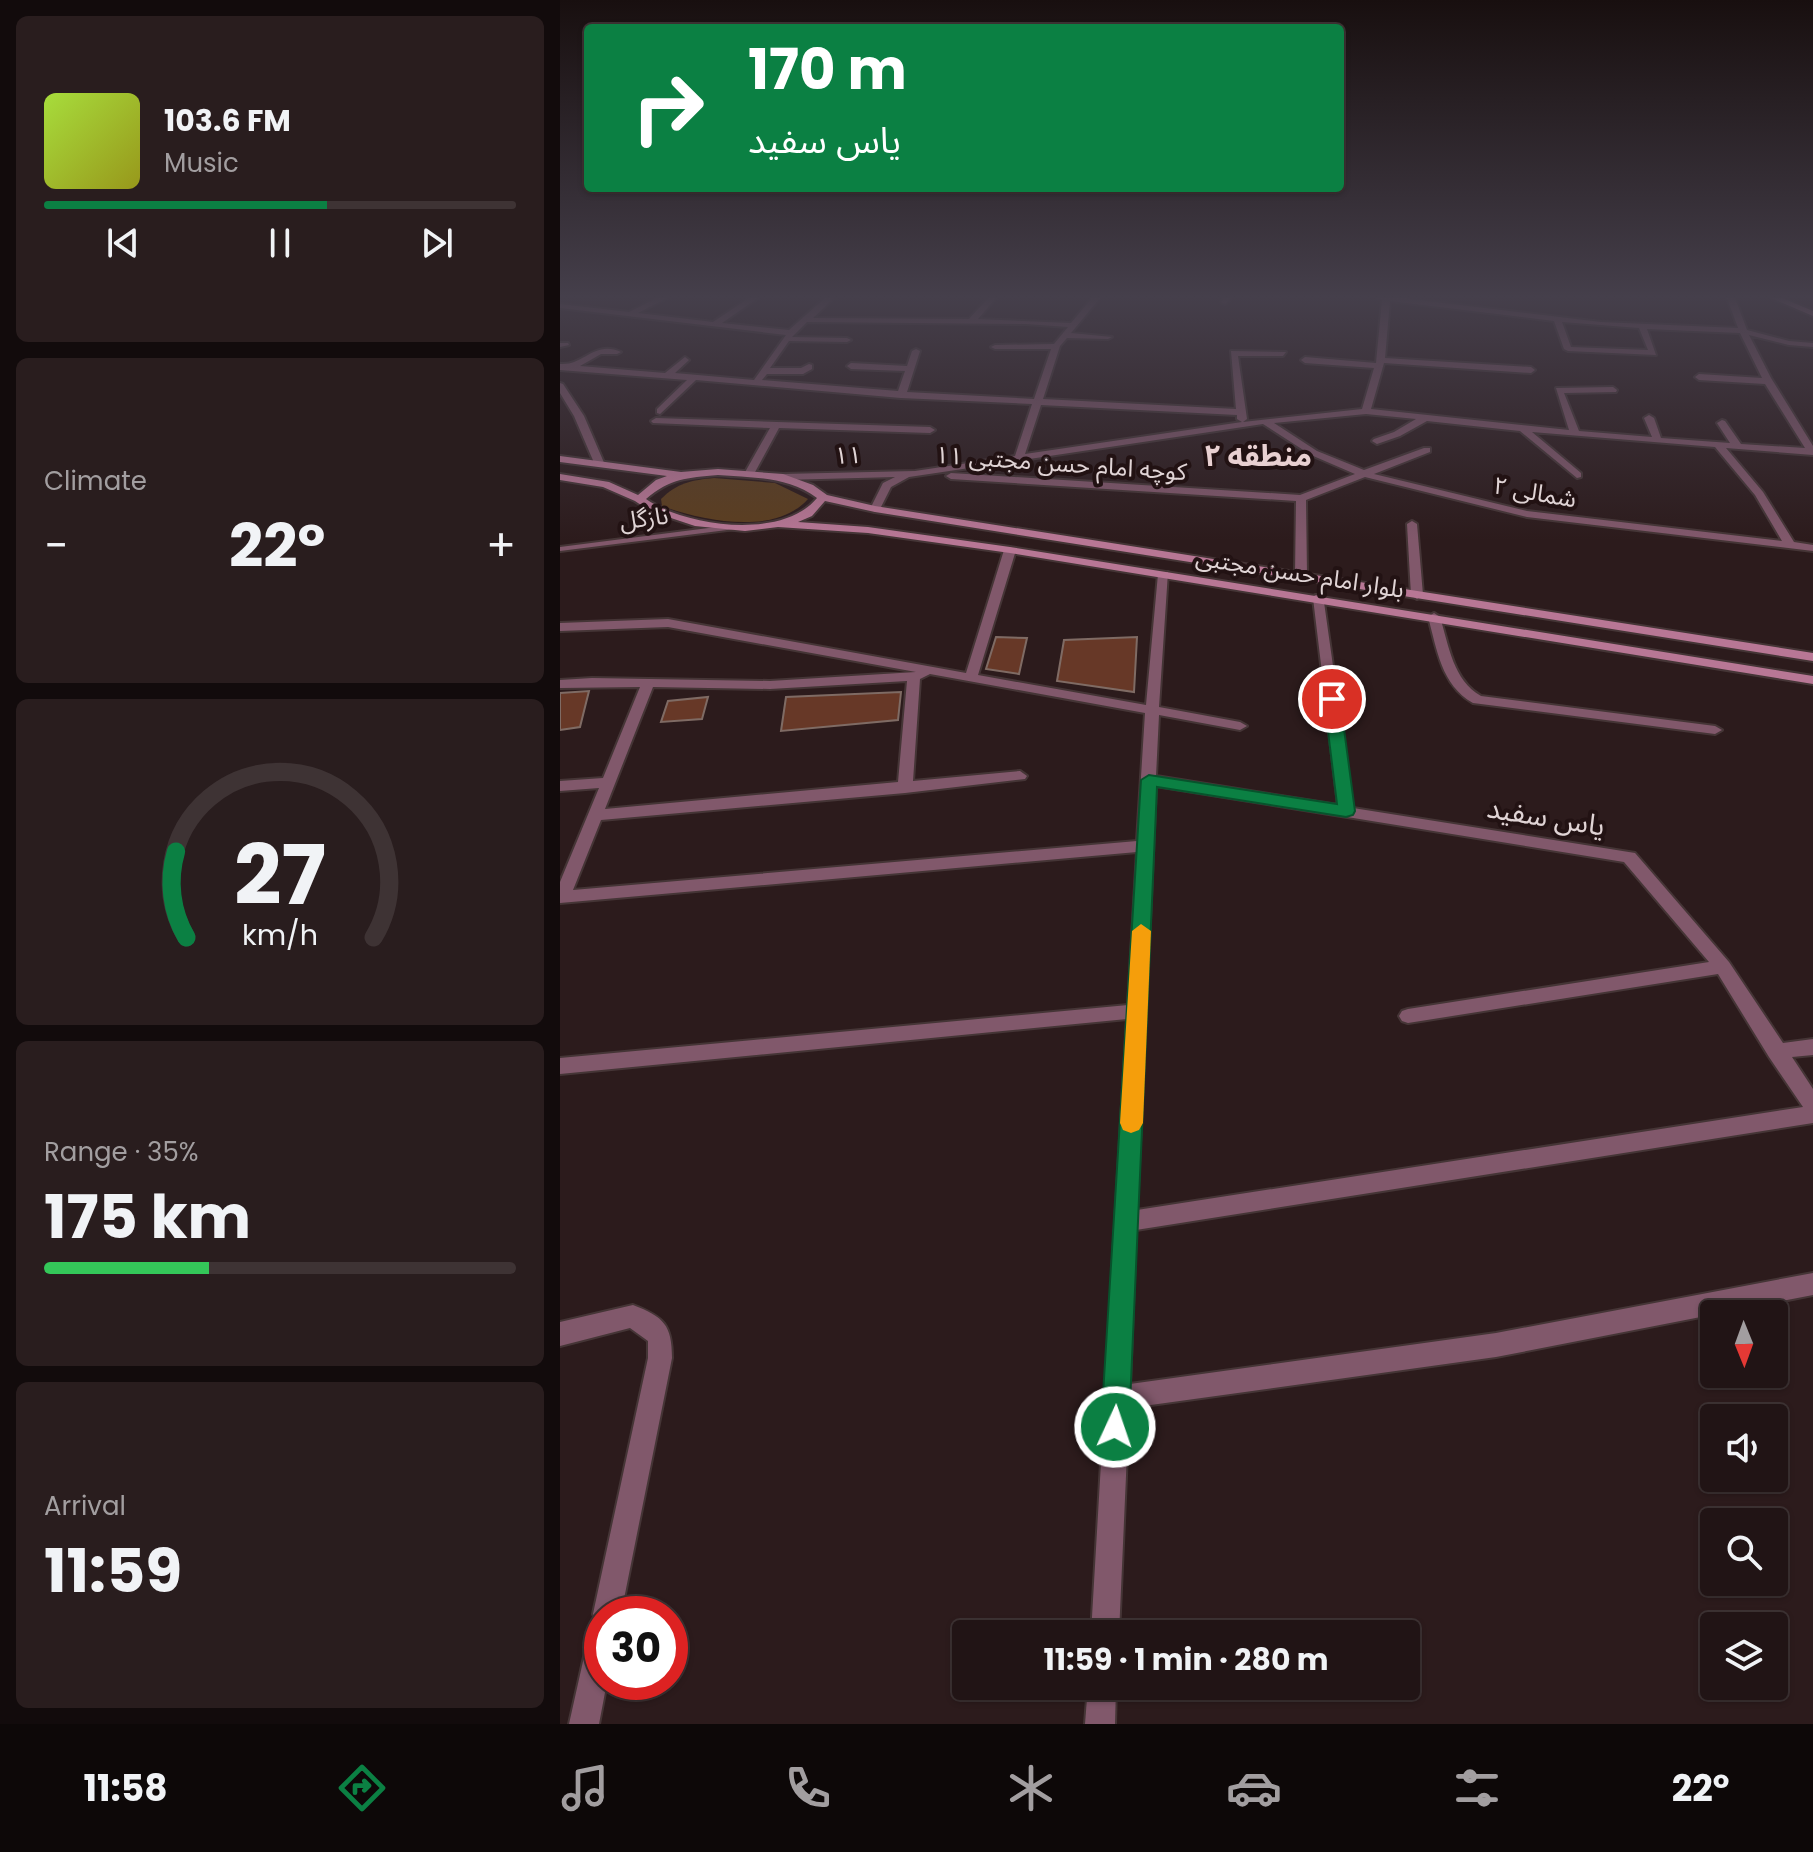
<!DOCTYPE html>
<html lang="en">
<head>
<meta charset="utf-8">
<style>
	body { margin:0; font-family:Poppins,"Noto Sans Arabic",sans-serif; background:#291d1e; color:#f1f3f6; height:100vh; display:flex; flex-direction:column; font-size:30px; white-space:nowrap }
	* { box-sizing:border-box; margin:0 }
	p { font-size:26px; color:#a29ea0 }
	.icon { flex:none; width:44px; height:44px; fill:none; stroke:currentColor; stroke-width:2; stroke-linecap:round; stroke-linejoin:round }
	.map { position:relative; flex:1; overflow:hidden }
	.details { display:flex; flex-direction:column; gap:16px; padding:16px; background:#120b0c; width:560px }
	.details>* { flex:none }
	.banner { position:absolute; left:24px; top:24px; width:760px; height:168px; border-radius:8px; box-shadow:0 2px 6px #0004,0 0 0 2px #3e3334; background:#0b8043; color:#fff; overflow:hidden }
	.needle { width:52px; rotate:179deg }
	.tools { position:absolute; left:1140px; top:1300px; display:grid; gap:16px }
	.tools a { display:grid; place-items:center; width:88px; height:88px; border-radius:8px; background:#211415; box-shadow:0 2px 6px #0004,0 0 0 2px #3e3334; font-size:40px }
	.speed { position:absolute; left:24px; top:1596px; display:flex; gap:16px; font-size:40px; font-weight:700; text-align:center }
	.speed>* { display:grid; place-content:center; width:104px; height:104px; border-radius:50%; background:#211415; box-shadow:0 2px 6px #0004,0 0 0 2px #3e3334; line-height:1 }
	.speed .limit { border:12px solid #d22; background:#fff; color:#111 }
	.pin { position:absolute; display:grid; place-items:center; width:68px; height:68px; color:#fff; margin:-34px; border:4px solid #fff; border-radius:50%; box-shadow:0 2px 8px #0007 }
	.me { position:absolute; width:88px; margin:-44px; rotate:3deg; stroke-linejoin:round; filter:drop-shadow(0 0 6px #0008) }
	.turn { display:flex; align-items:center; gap:28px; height:168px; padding:0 32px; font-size:36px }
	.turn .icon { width:104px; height:104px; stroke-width:2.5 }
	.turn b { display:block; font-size:56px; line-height:68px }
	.big { font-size:60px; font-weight:700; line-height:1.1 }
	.details .widget { flex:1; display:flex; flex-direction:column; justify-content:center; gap:12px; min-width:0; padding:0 28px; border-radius:12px; background:#291d1e }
	.details .dial { align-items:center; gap:0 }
	.dial svg { height:208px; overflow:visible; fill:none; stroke:#3e3334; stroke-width:7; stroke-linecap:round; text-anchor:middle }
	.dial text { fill:#f1f3f6; stroke:none }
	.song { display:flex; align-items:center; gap:24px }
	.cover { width:96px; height:96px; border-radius:12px; background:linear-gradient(135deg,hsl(80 70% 55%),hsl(60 70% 35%)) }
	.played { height:8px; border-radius:4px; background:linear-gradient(90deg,#0b8043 60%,#3e3334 60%) }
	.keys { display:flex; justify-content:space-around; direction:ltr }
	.heat { display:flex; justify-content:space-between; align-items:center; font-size:44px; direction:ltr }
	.charge { height:12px; border-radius:6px; background:linear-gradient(90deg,#34c759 35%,#3e3334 0) }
	.trip { position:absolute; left:392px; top:1620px; width:468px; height:80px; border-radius:8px; background:#211415; box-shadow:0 2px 6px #0004,0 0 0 2px #3e3334; font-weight:700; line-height:80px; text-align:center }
	.tabs { display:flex; height:128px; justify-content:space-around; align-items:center; background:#0d0808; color:#a29ea0 }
	.tabs .icon { width:56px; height:56px }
	.tabs .on { color:#0b8043 }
	.tabs b { font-size:36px; color:#f1f3f6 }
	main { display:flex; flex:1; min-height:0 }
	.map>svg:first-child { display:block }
</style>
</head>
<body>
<main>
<section class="details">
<div class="widget">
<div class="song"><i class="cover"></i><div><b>103.6 FM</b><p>Music</p></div></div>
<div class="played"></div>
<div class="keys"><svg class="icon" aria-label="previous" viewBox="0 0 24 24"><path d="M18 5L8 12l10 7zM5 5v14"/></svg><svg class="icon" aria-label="pause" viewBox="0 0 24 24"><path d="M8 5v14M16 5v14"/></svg><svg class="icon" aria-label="next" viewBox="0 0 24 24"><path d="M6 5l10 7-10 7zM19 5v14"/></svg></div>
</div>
<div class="widget"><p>Climate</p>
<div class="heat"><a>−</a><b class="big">22°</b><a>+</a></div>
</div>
<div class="widget dial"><svg viewBox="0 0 100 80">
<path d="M14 69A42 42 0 1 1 86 69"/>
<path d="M14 69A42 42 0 0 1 10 36" stroke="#0b8043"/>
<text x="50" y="56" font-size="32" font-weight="700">27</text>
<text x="50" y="72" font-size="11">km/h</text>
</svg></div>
<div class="widget"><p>Range · 35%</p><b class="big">175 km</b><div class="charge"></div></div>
<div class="widget"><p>Arrival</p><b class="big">11:59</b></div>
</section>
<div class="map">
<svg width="1253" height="1724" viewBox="0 0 1253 1724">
	<rect width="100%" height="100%" fill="#2c1b1c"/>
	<path fill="#5c3e1f" d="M154 478 215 483 248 499C215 536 143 521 102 506L101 499C117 483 132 480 154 478Z"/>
	<g fill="#673827" stroke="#7f6b64" stroke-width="2">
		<path d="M436 637 467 638 459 674 426 669Z"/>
		<path d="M577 637 574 692 497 681 504 640Z"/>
		<path d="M29 691 20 727 0 730V693Z"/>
		<path d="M341 692 338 720 221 731 226 697Z"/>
		<path d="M148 697 142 719 101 722 108 701Z"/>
	</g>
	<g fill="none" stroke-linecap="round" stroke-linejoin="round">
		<defs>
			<path id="service" d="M172 525 176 527 175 529 0 551V547Z"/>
			<g id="minor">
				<path d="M97 298H107L78 313 153 322 189 298H198L162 323 229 330 265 298H274L253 318 409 319 428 298H436L418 319 511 323 532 298H540L511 333 552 337 548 339 507 338 500 346 483 399 676 409 671 351 726 352 723 356H678L687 419 683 422 802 409 814 368 745 363 741 360 745 357 816 363 822 300 817 298H842L1041 322 1178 328 1167 298H1175L1187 330 1229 341 1253 343V347L1229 345 1189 335 1211 378 1253 446V455L1166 448 1203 492 1234 542 1253 545V551L967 517 805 477 746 500 747 575 741 578 735 575 736 501 391 479 386 476 391 473 740 495 795 474 751 455 703 424 349 477 331 487 320 509 315 512 310 509 323 483 335 477 223 480 218 477 223 474 355 471 455 456 472 404 341 398 136 380 100 414 97 413V409L127 380 0 370V364C24 366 34 340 61 352L57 354H41L20 366 105 373 125 357 129 360 115 373 194 380 226 335 0 308V304L69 312ZM830 301 994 321 1004 349 1008 351 1096 355 1087 329 1180 333 1202 378 1139 374 1135 377 1139 380 1205 384 1245 448 1181 444 1165 421 1162 420 1157 423 1170 443 1101 438 1094 418 1089 415 1084 418 1092 437 1019 431 1004 393 1056 392 1057 390 1053 387 996 388 1009 430 811 409 824 363 971 373 975 370 971 367 825 358ZM247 322 466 324 508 327 494 344 435 345 431 347 435 349H491L474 399 347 392 360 351 356 349 352 351 347 366 291 363 287 366 291 369 345 371 338 391 202 380 207 374H243L252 369V365L249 364 241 368H210L229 341 287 342 291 340 287 338 232 337ZM1002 322 1079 328 1088 350 1011 347ZM481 405 677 415V419L682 422 465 454ZM806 414 856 419 834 432 814 439 812 441 817 444 840 436 867 421 960 431 1017 478 1021 477V473L972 432 1155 447 1195 495 1222 541 967 511 814 474 870 452V448H864L804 470 757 451 714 423Z"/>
				<path d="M664 298H672L665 304 661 302Z"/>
				<path d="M0 343H8L9 345 0 347Z"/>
				<path d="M0 383 3 384 24 416 45 465 44 467 35 465 14 416 0 393Z"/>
				<path d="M96 418 370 427 375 430 370 433 219 428 194 474 189 477 184 474 210 428 93 423 91 421Z"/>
				<path d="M852 521 857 524 863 595 857 599 851 595 847 524Z"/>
				<path d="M450 547 456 550 418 675 586 705 598 574 608 572 599 707 680 722 687 726 680 730 599 715 596 776 778 805 753 598 755 595H763L793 808 1075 853 1169 962 1223 1043 1253 1039V1055L1232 1057 1253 1089V1123L576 1230 570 1384 936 1333 1253 1273V1295L936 1357 569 1408 559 1634H531L567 1019 0 1074V1058L568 1005 577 852 0 903V882L39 788 0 791V781L43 778 80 687 0 688V680L32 678 210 681 356 672 108 627 0 631V623L108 619 406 673 444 550ZM370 674 585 713 577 841 13 890 41 820 345 793 465 779 467 776 460 771 353 781 360 679ZM347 681 338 782 45 809 93 687 210 689ZM596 786 1064 862 1149 962 848 1009 842 1011 839 1016 842 1021 848 1023 1158 974 1209 1057 1243 1107 577 1210Z"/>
				<path d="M874 613 880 617C889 646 893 680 921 696L1155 726 1162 730 1155 734 913 703C881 685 877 649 868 617Z"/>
				<path d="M73 1305C104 1317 112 1325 112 1358L61 1614H42V1682H47L39 1724H9L28 1639 32 1629 41 1625 37 1624 33 1614 88 1358V1341L70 1328 0 1346V1322Z"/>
				<path d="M528 1686H556L555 1724H525Z"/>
			</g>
			<g id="secondary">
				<path d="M1211 298H1222L1253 311V316Z"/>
				<path d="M0 456 121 472 158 469 223 474 253 485 267 495 315 506 1253 653V661L315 512 265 501 252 516 238 522 308 527 450 547 1253 676V684L450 553 308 533 218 527 185 531 135 526 90 511 75 501 43 487 0 480V474L49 482 78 495 96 480 107 476 0 462ZM158 475C193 478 227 476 257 498 223 540 126 527 86 499 111 478 126 478 158 475Z"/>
			</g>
		</defs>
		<use href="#service" stroke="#453536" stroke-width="4"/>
		<use href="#minor" stroke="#453536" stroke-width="4"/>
		<use href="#secondary" stroke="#453536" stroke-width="4"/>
		<use href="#service" fill="#81586b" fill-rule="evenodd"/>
		<use href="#minor" fill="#81586b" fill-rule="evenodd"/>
		<use href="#secondary" fill="#b87795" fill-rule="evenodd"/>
	</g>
	<linearGradient id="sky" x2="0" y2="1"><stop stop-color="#180f0f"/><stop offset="0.55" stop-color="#453f4b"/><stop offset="1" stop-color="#453f4b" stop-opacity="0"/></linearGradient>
	<rect width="1253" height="540" fill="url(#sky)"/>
	<path fill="#0b8043" stroke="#07532c" stroke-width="2" d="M772 695 780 699 795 811 793 815 786 817 597 787 569 1427 565 1437 555 1441 546 1437 541 1427 581 780 589 775 777 804 764 699Z"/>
	<path fill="#f59e0b" d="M581 924 591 931 583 1123 579 1130 571 1133 563 1130 560 1123 572 931Z"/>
	<g text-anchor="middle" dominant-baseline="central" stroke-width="8" stroke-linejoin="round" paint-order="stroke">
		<g font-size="24" fill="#e0d4d5" stroke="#221213">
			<text transform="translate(288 455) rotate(-2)">۱۱</text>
			<text transform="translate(501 463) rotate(4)">کوچه امام حسن مجتبی ۱۱</text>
			<text transform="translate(975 492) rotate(10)">۲ شمالی</text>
			<text transform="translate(84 518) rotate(-7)">نازگل</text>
			<text transform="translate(740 573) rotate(9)">بلوار امام حسن مجتبی</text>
		</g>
		<g font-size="28" fill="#e0d4d5" stroke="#221213">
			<text transform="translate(986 817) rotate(9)">یاس سفید</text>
		</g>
		<g font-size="30" font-weight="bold" fill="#e8d0d1" stroke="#221213">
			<text x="698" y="455">منطقه ۲</text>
		</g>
	</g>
</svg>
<div class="tools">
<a><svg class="needle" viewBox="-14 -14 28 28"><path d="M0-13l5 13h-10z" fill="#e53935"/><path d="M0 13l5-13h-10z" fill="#a29ea0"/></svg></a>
<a><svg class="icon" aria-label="sound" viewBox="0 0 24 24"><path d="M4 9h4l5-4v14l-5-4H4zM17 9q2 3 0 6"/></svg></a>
<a><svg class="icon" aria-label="search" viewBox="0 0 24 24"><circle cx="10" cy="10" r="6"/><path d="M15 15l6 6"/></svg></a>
<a><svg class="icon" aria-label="layers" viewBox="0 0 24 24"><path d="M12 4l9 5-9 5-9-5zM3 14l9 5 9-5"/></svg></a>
</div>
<div class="speed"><div class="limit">30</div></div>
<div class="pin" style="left:772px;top:699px;background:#d93025"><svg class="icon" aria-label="arrive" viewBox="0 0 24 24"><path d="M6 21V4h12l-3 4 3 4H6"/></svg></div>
<svg class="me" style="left:555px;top:1427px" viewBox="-20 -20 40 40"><circle r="17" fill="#0b8043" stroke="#fff" stroke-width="3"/><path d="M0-11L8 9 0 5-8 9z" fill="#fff"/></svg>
<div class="trip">11:59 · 1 min · 280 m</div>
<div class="banner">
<div class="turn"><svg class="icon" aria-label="right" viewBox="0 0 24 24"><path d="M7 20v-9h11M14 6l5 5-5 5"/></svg><div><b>170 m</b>یاس سفید</div></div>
</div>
</div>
</main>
<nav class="tabs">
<b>11:58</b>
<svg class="icon on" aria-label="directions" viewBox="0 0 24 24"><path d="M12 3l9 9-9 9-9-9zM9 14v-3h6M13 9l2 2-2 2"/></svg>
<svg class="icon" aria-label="music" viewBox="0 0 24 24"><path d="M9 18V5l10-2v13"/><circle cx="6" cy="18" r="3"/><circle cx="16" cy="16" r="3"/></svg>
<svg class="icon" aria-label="phone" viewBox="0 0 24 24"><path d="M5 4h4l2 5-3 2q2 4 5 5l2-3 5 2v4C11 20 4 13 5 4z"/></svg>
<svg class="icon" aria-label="climate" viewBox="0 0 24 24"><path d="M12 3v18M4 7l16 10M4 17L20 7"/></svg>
<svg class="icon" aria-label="car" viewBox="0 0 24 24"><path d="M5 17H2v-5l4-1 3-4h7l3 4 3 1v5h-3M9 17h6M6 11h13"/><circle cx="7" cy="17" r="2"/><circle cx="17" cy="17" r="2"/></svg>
<svg class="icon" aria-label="filters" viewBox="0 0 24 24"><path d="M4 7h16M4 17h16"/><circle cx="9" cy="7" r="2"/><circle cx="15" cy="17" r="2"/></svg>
<b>22°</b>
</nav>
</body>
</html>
